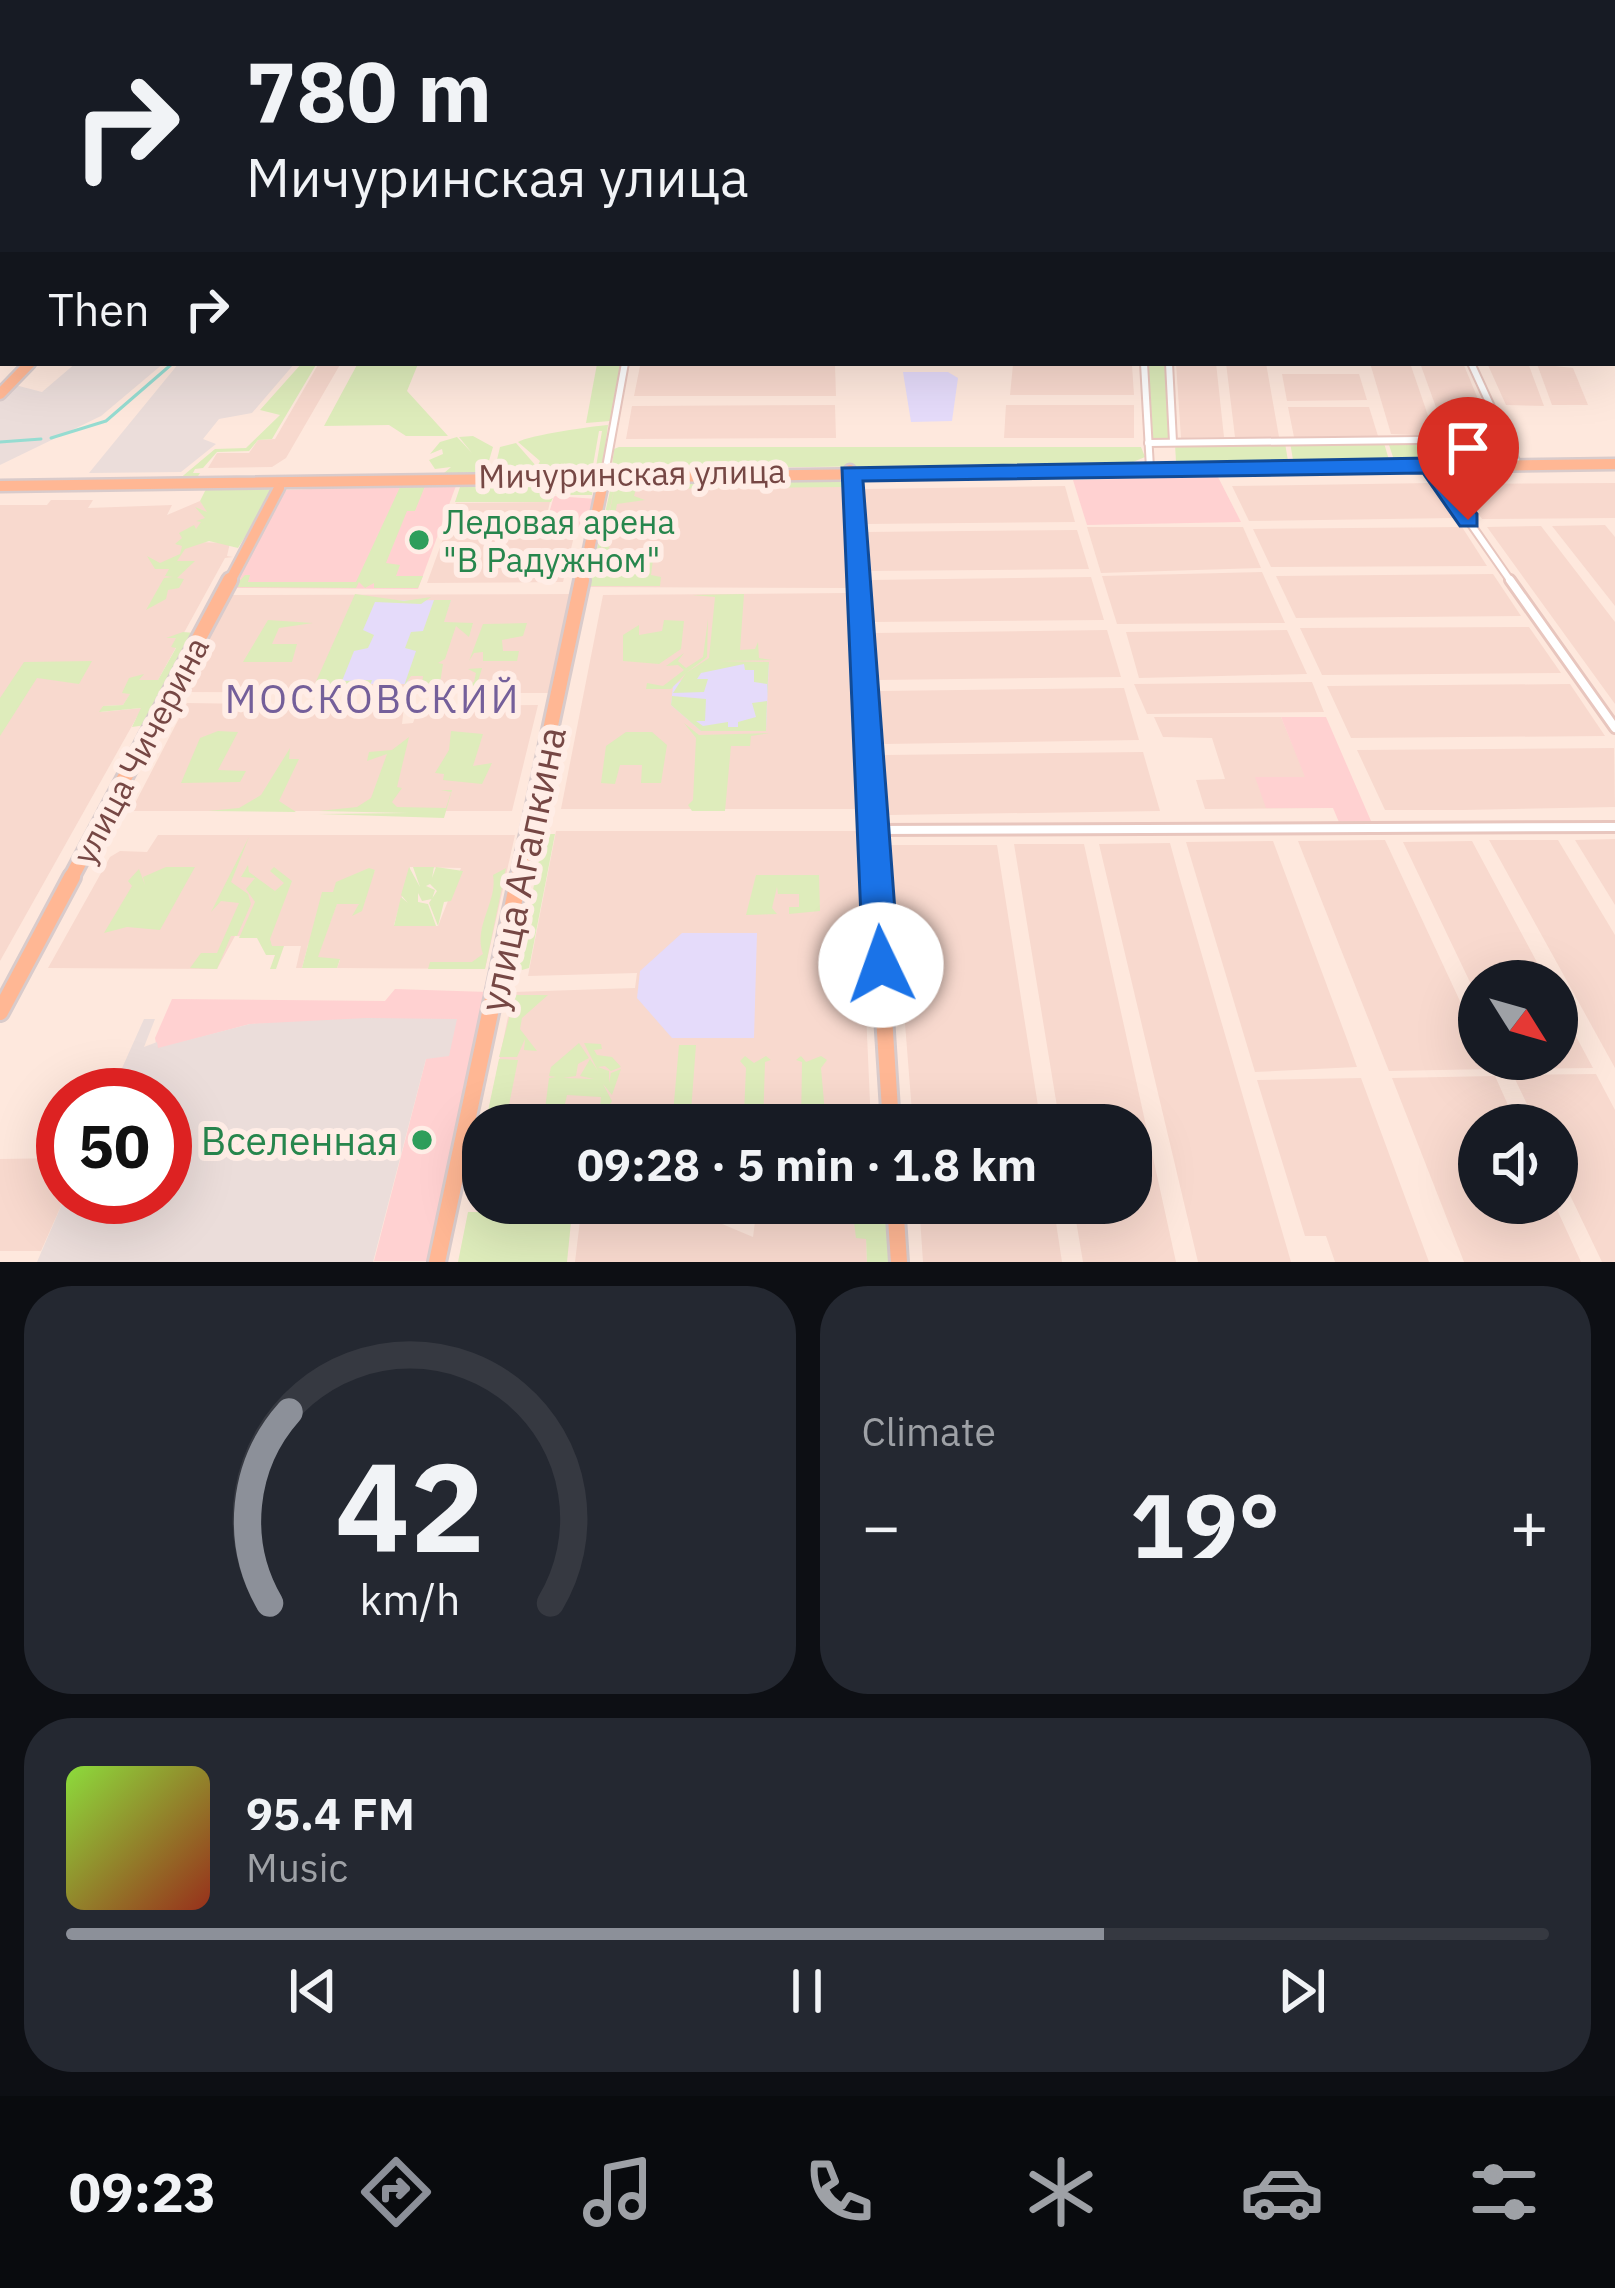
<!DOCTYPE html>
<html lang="en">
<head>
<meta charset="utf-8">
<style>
	body { margin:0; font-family:"IBM Plex Sans",sans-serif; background:#242831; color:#f1f3f6; height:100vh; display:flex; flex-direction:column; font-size:45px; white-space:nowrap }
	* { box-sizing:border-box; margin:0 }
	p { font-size:39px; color:#9ea1a6 }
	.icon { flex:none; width:66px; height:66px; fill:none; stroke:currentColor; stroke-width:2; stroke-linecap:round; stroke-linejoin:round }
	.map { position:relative; height:1262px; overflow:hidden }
	.panel { display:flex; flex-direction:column; gap:24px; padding:24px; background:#0d0f14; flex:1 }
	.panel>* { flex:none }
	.guide { position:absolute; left:0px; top:0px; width:1617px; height:366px; box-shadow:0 12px 48px #0002; background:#171b24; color:#f1f3f6; overflow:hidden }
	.needle { width:78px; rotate:127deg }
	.controls { position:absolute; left:1458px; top:960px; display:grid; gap:24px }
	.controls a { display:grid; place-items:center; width:120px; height:120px; border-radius:50%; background:#171b24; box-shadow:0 12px 48px #0002; font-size:60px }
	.speed { position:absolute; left:36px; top:1068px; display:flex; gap:24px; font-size:60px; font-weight:700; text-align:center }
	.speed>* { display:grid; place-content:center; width:156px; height:156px; border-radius:50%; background:#171b24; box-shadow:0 12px 48px #0002; line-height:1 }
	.speed .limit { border:18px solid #d22; background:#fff; color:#111 }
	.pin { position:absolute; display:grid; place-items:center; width:102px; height:102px; color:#fff; margin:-123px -51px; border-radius:50% 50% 50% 0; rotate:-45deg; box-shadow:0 0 12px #0007 }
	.pin .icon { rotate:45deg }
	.me { position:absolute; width:132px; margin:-66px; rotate:357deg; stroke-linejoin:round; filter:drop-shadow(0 0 9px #0008) }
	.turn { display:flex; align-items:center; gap:42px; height:252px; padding:0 48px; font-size:54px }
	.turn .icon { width:156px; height:156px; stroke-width:2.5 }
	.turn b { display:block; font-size:84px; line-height:102px }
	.then { display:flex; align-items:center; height:114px; padding:0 48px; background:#0003; gap:24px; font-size:45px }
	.big { font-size:90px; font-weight:800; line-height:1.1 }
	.panel .tile { flex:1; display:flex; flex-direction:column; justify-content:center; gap:18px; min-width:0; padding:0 42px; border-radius:48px; background:#242831 }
	.panel .dial { align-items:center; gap:0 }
	.dial svg { height:312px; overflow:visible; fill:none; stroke:#363941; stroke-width:7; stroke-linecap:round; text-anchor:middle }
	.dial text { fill:#f1f3f6; stroke:none }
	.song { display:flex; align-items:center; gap:36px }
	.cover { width:144px; height:144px; border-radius:18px; background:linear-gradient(135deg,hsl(90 70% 55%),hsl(10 70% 35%)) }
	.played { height:12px; border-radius:6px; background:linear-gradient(90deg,#8c9099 70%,#363941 70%) }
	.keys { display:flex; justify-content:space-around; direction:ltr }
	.heat { display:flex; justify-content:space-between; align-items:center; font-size:66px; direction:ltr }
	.panel .tiles { flex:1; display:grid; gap:24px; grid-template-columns:1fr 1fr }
	.tile:last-child { grid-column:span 2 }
	.trip { position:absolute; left:462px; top:1104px; width:690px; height:120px; border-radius:48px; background:#171b24; box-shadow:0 12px 48px #0002; font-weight:800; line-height:120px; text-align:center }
	.tab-bar { display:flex; height:192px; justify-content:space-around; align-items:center; background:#090b0e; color:#9ea1a6 }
	.tab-bar .icon { width:84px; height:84px }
	.tab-bar .on { color:#8c9099 }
	.tab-bar b { font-size:54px; color:#f1f3f6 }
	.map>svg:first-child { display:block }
</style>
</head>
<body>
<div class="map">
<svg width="1615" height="1262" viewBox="0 0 1615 1262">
	<rect width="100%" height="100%" fill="#fee8dd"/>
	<g fill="#f8d9ce" fill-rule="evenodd">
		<path d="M319 363H341L286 458 272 467 208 468 217 453H249L258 440 275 439Z"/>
		<path d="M1176 363H1216L1224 437 1181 438Z"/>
		<path d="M1226 363H1266L1279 437H1235Z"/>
		<path d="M1370 363H1410L1435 436 1391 434Z"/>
		<path d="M1420 363H1463L1493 435H1446Z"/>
		<path d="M1487 363H1528L1544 406 1506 405Z"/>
		<path d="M1537 364 1573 368 1588 405H1552Z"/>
		<path d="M835 365 836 396H634L640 366Z"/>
		<path d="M1013 365H1132L1134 395H1010Z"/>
		<path d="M1282 374H1359L1367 400 1287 401Z"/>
		<path d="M835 405 836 438 626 439 632 406Z"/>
		<path d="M1006 405H1134V438H1004Z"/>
		<path d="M1288 407H1369L1378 436 1294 437Z"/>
		<path d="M842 478 852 563 849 588 589 587 614 481Z"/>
		<path d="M1431 483 1455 518 1249 521 1232 486Z"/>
		<path d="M1615 483V518L1482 519 1457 484Z"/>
		<path d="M1065 486 1075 522 866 524 864 489Z"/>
		<path d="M51 500H93L88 508 172 505 167 515 200 501 208 512 195 542 230 543 227 556 233 557 225 558 158 680 139 681 123 705 103 706 101 712 142 708 0 961V505H47Z"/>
		<path d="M550 502 544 528H576L563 582 427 583 456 503Z"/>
		<path d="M1605 525 1615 537V606L1552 526Z"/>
		<path d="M1541 526 1615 622V704L1487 527Z"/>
		<path d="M1087 527H1243L1261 568 1101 573Z"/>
		<path d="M1462 527 1487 566 1271 567 1253 529Z"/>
		<path d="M1077 530 1089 569 869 571 866 532Z"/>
		<path d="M1262 572 1285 623 1117 624 1102 576Z"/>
		<path d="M1493 574 1521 616 1296 618 1276 576Z"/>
		<path d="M1091 577 1104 620 873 622 870 580Z"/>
		<path d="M847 593 858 809H561L603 595Z"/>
		<path d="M575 594 552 693 179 692 230 595Z"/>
		<path d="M1529 627 1561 673 1322 675 1300 628Z"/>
		<path d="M1107 630 1121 677 877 680 874 633Z"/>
		<path d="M1287 630 1307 674 1139 678 1126 632Z"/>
		<path d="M1312 682 1324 712 1147 714 1134 684Z"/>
		<path d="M1570 684 1605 736 1351 738 1327 686Z"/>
		<path d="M1124 688 1139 740 884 744 880 691Z"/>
		<path d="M187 703 404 706 402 724 413 723 419 706 538 705 512 811H131Z"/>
		<path d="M1154 717H1281L1306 777 1333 808 1205 809 1196 780 1225 779 1212 738 1163 737Z"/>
		<path d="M1614 748 1615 807 1463 810H1385L1357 750Z"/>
		<path d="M1143 752 1160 811 889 815 884 755Z"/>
		<path d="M556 831H858L871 1125H486L513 992 635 988 637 973 528 976Z"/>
		<path d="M158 835H515L485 969 337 968 340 960 317 958 337 903H360L375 870 341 892 308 945 302 968H296L301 946H271L263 937 235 936 217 969 48 968 110 857 120 851 147 852ZM410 867 461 868 438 926 394 925Z"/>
		<path d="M1615 839V905L1575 840Z"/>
		<path d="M1385 840 1479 1042V1059H1487L1492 1069 1389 1071 1298 841Z"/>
		<path d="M1489 840H1558L1615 935V1068Z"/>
		<path d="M1273 841 1348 1042 1357 1067 1255 1072 1186 842Z"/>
		<path d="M1472 841 1547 981H1479V1001L1403 842Z"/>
		<path d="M1170 843 1179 876 1291 1262H1198L1099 844Z"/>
		<path d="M1014 844H1084L1176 1262H1083L1073 1203H1131V1125H1060Z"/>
		<path d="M891 845H997L1041 1125H913Z"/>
		<path d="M1557 1001 1593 1068 1512 1069 1507 1059H1557Z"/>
		<path d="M1596 1074 1615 1110V1262H1602L1557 1168V1125H1537L1513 1075Z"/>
		<path d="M1495 1076 1517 1125H1479V1203H1554L1581 1262H1464L1392 1078Z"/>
		<path d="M1361 1078 1429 1262H1335L1326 1236H1305L1257 1080Z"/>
		<path d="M63 1158 65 1197 41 1251H0V1159Z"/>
		<path d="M919 1203H1053L1062 1262H923Z"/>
		<path d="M715 1211V1221L753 1237 756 1214H853L866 1238 867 1262H575L581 1212Z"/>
	</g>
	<g fill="#ffd1d1">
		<path d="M1218 477 1241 522 1087 525 1073 480Z"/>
		<path d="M457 483 418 589 234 588 286 490Z"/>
		<path d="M554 496 597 499 591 527H545Z"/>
		<path d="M1281 717H1326L1371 821 1341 827 1333 808H1266L1255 777H1305Z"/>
		<path d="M395 989 488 992 430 1261H374L426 1059 457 1019 250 1024 157 1049 155 1038 172 999 385 1001Z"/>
	</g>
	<g fill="#ebddda">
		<path d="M76 363H164L101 416 0 465V401L15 385 42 392Z"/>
		<path d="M179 363H295L252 413 219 419 203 439 216 444 181 472 89 473Z"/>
		<path d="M366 1018 457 1019 449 1056 426 1059 373 1262H37L65 1197H165V1095H110L144 1019H155L144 1047 157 1042 158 1048 250 1024Z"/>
	</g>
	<g fill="#e5dbfa">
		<path d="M903 372H948L958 378 952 421 911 422Z"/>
		<path d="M451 600 425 675H410L407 684H326L360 601Z"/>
		<path d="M707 662H769L766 731H701L671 705 673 686Z"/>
		<path d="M682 933H757L754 1038H672L637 998 640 971Z"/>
	</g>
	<g fill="#deecbb">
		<path d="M302 363H317L272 439 258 440 249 451 217 452 203 468 195 469 193 473H200L196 479 178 480 215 449 246 448 280 415 260 410Z"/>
		<path d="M358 363H470L418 364 407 391 448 436H406L389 425 324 426Z"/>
		<path d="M622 363 610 421 586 423 597 364Z"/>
		<path d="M1147 363H1166L1171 441H1151Z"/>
		<path d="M608 425 603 463 596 467 602 431H599L592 471 563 467 443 474 451 467 435 469 429 460 443 454 442 449 430 454 440 442 457 437 472 453 459 437 473 436 493 447 488 464 475 470H509L496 464 500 447 516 443 537 467 540 461 518 442C529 435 595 426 608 425Z"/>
		<path d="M1290 442 1384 443 1389 460H1293Z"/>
		<path d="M1388 442H1502L1509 455 1394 460Z"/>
		<path d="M1285 443 1288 461 1176 462 1175 444Z"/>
		<path d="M619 447H1141L1145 457 1133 462 624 470 612 466 614 449Z"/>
		<path d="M842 478 846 482 848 547 844 487 636 489 634 496 645 500 617 504 607 559 653 560 651 575 661 577 660 586H589L594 572 597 575 615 485 598 562 595 557 612 482Z"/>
		<path d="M594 481 592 495H554L551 502H455L461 484Z"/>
		<path d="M401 485H432L425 486 415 511H407L386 563 400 565 396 576H423L418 588H374V583L365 588 359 582 356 588 234 587 245 575H250L248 582H356Z"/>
		<path d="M207 487H269L273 492 238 548 209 541 185 549 177 561H195L177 578 184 579 179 588 168 590 166 599 146 610 164 578 173 577 165 576 169 569H155L147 556 160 563 180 554 182 546 175 544 182 538 179 533 194 525 196 529 201 522 196 521 205 518 195 507 207 512 200 501Z"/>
		<path d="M355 594 404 601 431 597 421 604 375 602 363 630 374 635 368 648 354 651 342 681 372 680 370 686H314Z"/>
		<path d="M744 594 740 650 755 649 758 642 759 658 772 660 719 661 769 662 767 696V684L754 682V670H745L744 664 701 673 697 679H708L704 692 673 693 686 673 671 689H646L647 683 663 686 684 670 678 665 666 666 684 653 678 661 686 668 703 657 708 619 707 657 686 673 709 658 715 597 692 595Z"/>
		<path d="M434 600H451L444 622 473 623 469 637 456 626 445 659 438 663 443 664 440 683 459 686 425 687 461 688 474 682 476 673 468 669 482 668 475 692 421 693 423 676H411L404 686 416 651 405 648 411 632 423 631Z"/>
		<path d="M268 620 313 623 279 628 272 644H297L292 662H243Z"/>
		<path d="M664 620 684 621 681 649 659 664 623 661V635L639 625V635L662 631Z"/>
		<path d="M527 623 523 636 502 640 503 651H519L517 661H483V652L474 653 469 661 483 624Z"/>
		<path d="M183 632 195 633 179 656 184 658 174 665 146 725 132 727 141 708 99 712 103 706 123 705 130 694 122 693 129 678 144 674 139 680H158L176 648 171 647 176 638H166Z"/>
		<path d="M92 661 79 684 37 678 0 736V698L24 662Z"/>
		<path d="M672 696 706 699 705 721H696L703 726 728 722V727H738V722L756 717 752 703 767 701 766 731H701L671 705Z"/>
		<path d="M684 723 699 735 770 733 751 736 750 746H731L725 811H692L688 805 693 800 696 738Z"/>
		<path d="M218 731 238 732 218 770 246 771 240 782 181 783 200 738Z"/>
		<path d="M451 731 483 734 473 766 492 763 482 784 443 780 444 774 435 773 449 750Z"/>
		<path d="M626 732H652L667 745 661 783H641L642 765H620L615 784 601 783 606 746Z"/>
		<path d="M409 737 397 787 402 788 392 802 397 807 446 808 451 792 441 790H452L444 818 318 814 409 813 319 811 357 807 371 798 387 754 367 761 369 752 392 750Z"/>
		<path d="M290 748 289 759H299L279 801 296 812 208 811 239 808 261 795Z"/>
		<path d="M544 834H555L529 968 522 970 518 966Z"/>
		<path d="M249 837 231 882 248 894 251 904 237 936H231L217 969 190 968 201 953H217L239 903 221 901 211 912Z"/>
		<path d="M248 865 249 872 275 891 284 883 270 871 274 867 292 881 270 939 272 946H284L276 969H270L275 955H266L257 938H239L255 902 246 889 255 878 241 877Z"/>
		<path d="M166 867H195L160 930 127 927 104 933 132 886 128 881 139 869 145 885 143 877Z"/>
		<path d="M409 867 420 887 413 867H434L432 878 436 867 463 871 451 901 444 902 438 926 429 903 437 891 430 884 426 886 435 890 432 899 422 901 418 893V902L428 904 436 926H394L401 897 408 903 401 895Z"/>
		<path d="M369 868 375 870 362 911 352 916 359 904H337L318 957 340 959 337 968H302L322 892H333L336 882Z"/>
		<path d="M506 868 485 969H428L430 962H472L483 954C473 926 498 901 493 875Z"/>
		<path d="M756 875H819L820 911 789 914V907H799V894H778L777 887 772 908 777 914 746 915Z"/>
		<path d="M515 995H548L522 1018 520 1029 537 1051 524 1050 525 1039 517 1057H499Z"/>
		<path d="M579 1043 589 1058 578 1064 576 1076 563 1078 594 1079 580 1076 590 1059 598 1071 584 1043 601 1044 602 1049 594 1050 597 1055 612 1057 621 1067 611 1071 605 1066 598 1067 609 1071V1083L611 1073 621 1069 612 1095 603 1084 612 1101 607 1109 614 1105 621 1119H599L601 1097 567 1095 561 1122 543 1124 549 1078 556 1077 549 1076 551 1067Z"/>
		<path d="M679 1045H696L690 1125H672Z"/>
		<path d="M745 1056 754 1063 766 1056 771 1060 765 1062 763 1125 759 1119 738 1123 744 1114 746 1068 740 1061Z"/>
		<path d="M801 1056 806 1062 821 1056 827 1060 821 1068 826 1125 816 1119 801 1125 802 1062 796 1060Z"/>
		<path d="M499 1059 518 1060 505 1125H485Z"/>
		<path d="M886 1210 889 1262H867L866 1239 856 1238 853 1214H799Z"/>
		<path d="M468 1212H572L567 1262H458Z"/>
	</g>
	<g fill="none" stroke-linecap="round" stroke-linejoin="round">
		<g stroke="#96dcd1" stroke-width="3">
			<path d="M51 438 106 421 173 363"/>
			<path d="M0 442 41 439"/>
		</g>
		<defs>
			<g id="minor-far1">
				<path d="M1144 363 1150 468"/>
				<path d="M1169 363 1173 442"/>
				<path d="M1471 363 1516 461"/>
				<path d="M1148 443 1503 439"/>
				<path d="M1431 467 1512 583"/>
				<path d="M605 473 625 363"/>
			</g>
			<g id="minor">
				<path d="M1510 580 1615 728"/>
				<path d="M873 830 1615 827"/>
			</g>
			<g id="major-far2">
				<path d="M0 394 30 363"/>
				<path d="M850 470 857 583"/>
				<path d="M0 486 1615 464"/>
				<path d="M229 583 279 488"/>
				<path d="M582 583 605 473"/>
			</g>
			<g id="major-far1">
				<path d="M857 580 876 880"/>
				<path d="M70 880 230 580"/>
				<path d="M518 880 582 580"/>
			</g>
			<g id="major">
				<path d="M875 877 891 1125"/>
				<path d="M0 1012 72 877"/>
				<path d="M895 1203 899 1262"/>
				<path d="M437 1262 519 877"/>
			</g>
		</defs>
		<use href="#minor-far1" stroke="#e8c6be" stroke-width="10"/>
		<use href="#minor" stroke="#e8c6be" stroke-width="14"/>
		<use href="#major-far2" stroke="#d9cbcb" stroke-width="15"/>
		<use href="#major-far1" stroke="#d9cbcb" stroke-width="20"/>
		<use href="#major" stroke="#d9cbcb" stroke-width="22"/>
		<use href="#minor-far1" stroke="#fff" stroke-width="6"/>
		<use href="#minor" stroke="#fff" stroke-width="8"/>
		<use href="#major-far2" stroke="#ffb794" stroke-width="10"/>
		<use href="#major-far1" stroke="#ffb794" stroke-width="14"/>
		<use href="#major" stroke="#ffb794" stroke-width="16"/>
	</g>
	<linearGradient id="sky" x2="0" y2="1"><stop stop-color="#92c9e5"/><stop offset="0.49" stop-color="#fff5f0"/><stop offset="1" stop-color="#fff5f0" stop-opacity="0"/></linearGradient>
	<rect width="1615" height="348" fill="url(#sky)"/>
	<path fill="#1a73e8" stroke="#114b97" stroke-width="3" d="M1430 458 1438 461 1477 514V526H1460L1423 473 863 481 899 965 894 978 881 983 868 978 863 965 842 468Z"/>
	<g fill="#2e9e5b" stroke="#ffede6" stroke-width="4.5">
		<circle cx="419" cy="540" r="12"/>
		<circle cx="422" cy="1140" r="12"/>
	</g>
	<g text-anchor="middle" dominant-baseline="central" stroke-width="12" stroke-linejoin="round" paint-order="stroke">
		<g font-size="33" fill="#764744" stroke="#ffede6">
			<text transform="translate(632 473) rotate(-1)">Мичуринская улица</text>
			<text transform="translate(140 750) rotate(-62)">улица Чичерина</text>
		</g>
		<g font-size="33" fill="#27864d" stroke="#ffede6" text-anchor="start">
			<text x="443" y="521">Ледовая арена<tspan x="443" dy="38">"В Радужном"</tspan></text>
		</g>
		<g font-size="39" letter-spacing="3" fill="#745f9a" stroke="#ffede6">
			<text x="373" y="698">МОСКОВСКИЙ</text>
		</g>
		<g font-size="39" fill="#764744" stroke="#ffede6">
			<text transform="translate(522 869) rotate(-78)">улица Агапкина</text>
		</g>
		<g font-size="39" fill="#27864d" stroke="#ffede6" text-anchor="end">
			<text x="398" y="1140">Вселенная</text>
		</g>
	</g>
</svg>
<div class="controls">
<a><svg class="needle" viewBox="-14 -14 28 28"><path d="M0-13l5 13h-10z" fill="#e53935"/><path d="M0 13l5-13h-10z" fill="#9ea1a6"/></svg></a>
<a><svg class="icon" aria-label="sound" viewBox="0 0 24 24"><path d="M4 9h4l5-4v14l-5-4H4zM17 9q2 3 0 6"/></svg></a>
</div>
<div class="speed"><div class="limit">50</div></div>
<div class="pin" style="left:1468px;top:520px;background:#d93025"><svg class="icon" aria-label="arrive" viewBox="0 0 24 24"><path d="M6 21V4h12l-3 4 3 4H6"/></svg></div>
<svg class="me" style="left:881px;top:965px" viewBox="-20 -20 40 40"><circle r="19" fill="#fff"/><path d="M0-13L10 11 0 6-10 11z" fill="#1a73e8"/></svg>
<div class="trip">09:28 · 5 min · 1.8 km</div>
<div class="guide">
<div class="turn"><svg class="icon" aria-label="right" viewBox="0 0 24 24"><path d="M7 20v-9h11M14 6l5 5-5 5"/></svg><div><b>780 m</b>Мичуринская улица</div></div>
<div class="then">Then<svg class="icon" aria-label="right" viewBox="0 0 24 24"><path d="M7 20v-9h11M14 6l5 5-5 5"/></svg></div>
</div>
</div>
<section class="panel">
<div class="tiles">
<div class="tile dial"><svg viewBox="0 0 100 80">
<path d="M14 69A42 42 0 1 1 86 69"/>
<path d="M14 69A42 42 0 0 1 19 20" stroke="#8c9099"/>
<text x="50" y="56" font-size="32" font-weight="700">42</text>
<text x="50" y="72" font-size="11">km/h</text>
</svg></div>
<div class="tile"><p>Climate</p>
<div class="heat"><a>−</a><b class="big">19°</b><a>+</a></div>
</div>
<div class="tile">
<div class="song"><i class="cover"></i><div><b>95.4 FM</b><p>Music</p></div></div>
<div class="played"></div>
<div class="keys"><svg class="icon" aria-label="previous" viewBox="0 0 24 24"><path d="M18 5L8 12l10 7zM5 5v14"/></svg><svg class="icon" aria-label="pause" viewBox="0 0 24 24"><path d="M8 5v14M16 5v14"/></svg><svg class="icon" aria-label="next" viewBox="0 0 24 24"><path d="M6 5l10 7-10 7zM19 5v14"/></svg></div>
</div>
</div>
</section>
<nav class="tab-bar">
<b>09:23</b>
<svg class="icon on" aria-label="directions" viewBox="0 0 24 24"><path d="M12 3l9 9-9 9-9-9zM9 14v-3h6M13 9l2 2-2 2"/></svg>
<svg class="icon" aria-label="music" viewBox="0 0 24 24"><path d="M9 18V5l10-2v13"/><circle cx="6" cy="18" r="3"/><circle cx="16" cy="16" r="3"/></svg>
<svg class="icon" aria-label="phone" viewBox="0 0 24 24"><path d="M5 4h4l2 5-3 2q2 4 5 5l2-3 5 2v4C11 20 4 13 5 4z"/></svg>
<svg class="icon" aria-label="climate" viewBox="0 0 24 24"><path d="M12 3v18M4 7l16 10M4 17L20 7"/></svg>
<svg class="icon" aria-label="car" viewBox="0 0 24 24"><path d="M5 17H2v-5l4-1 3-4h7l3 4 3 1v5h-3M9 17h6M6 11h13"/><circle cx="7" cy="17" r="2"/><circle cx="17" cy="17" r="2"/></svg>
<svg class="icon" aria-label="filters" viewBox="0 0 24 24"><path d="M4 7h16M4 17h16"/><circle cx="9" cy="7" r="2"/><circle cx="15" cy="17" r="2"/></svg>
</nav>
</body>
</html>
